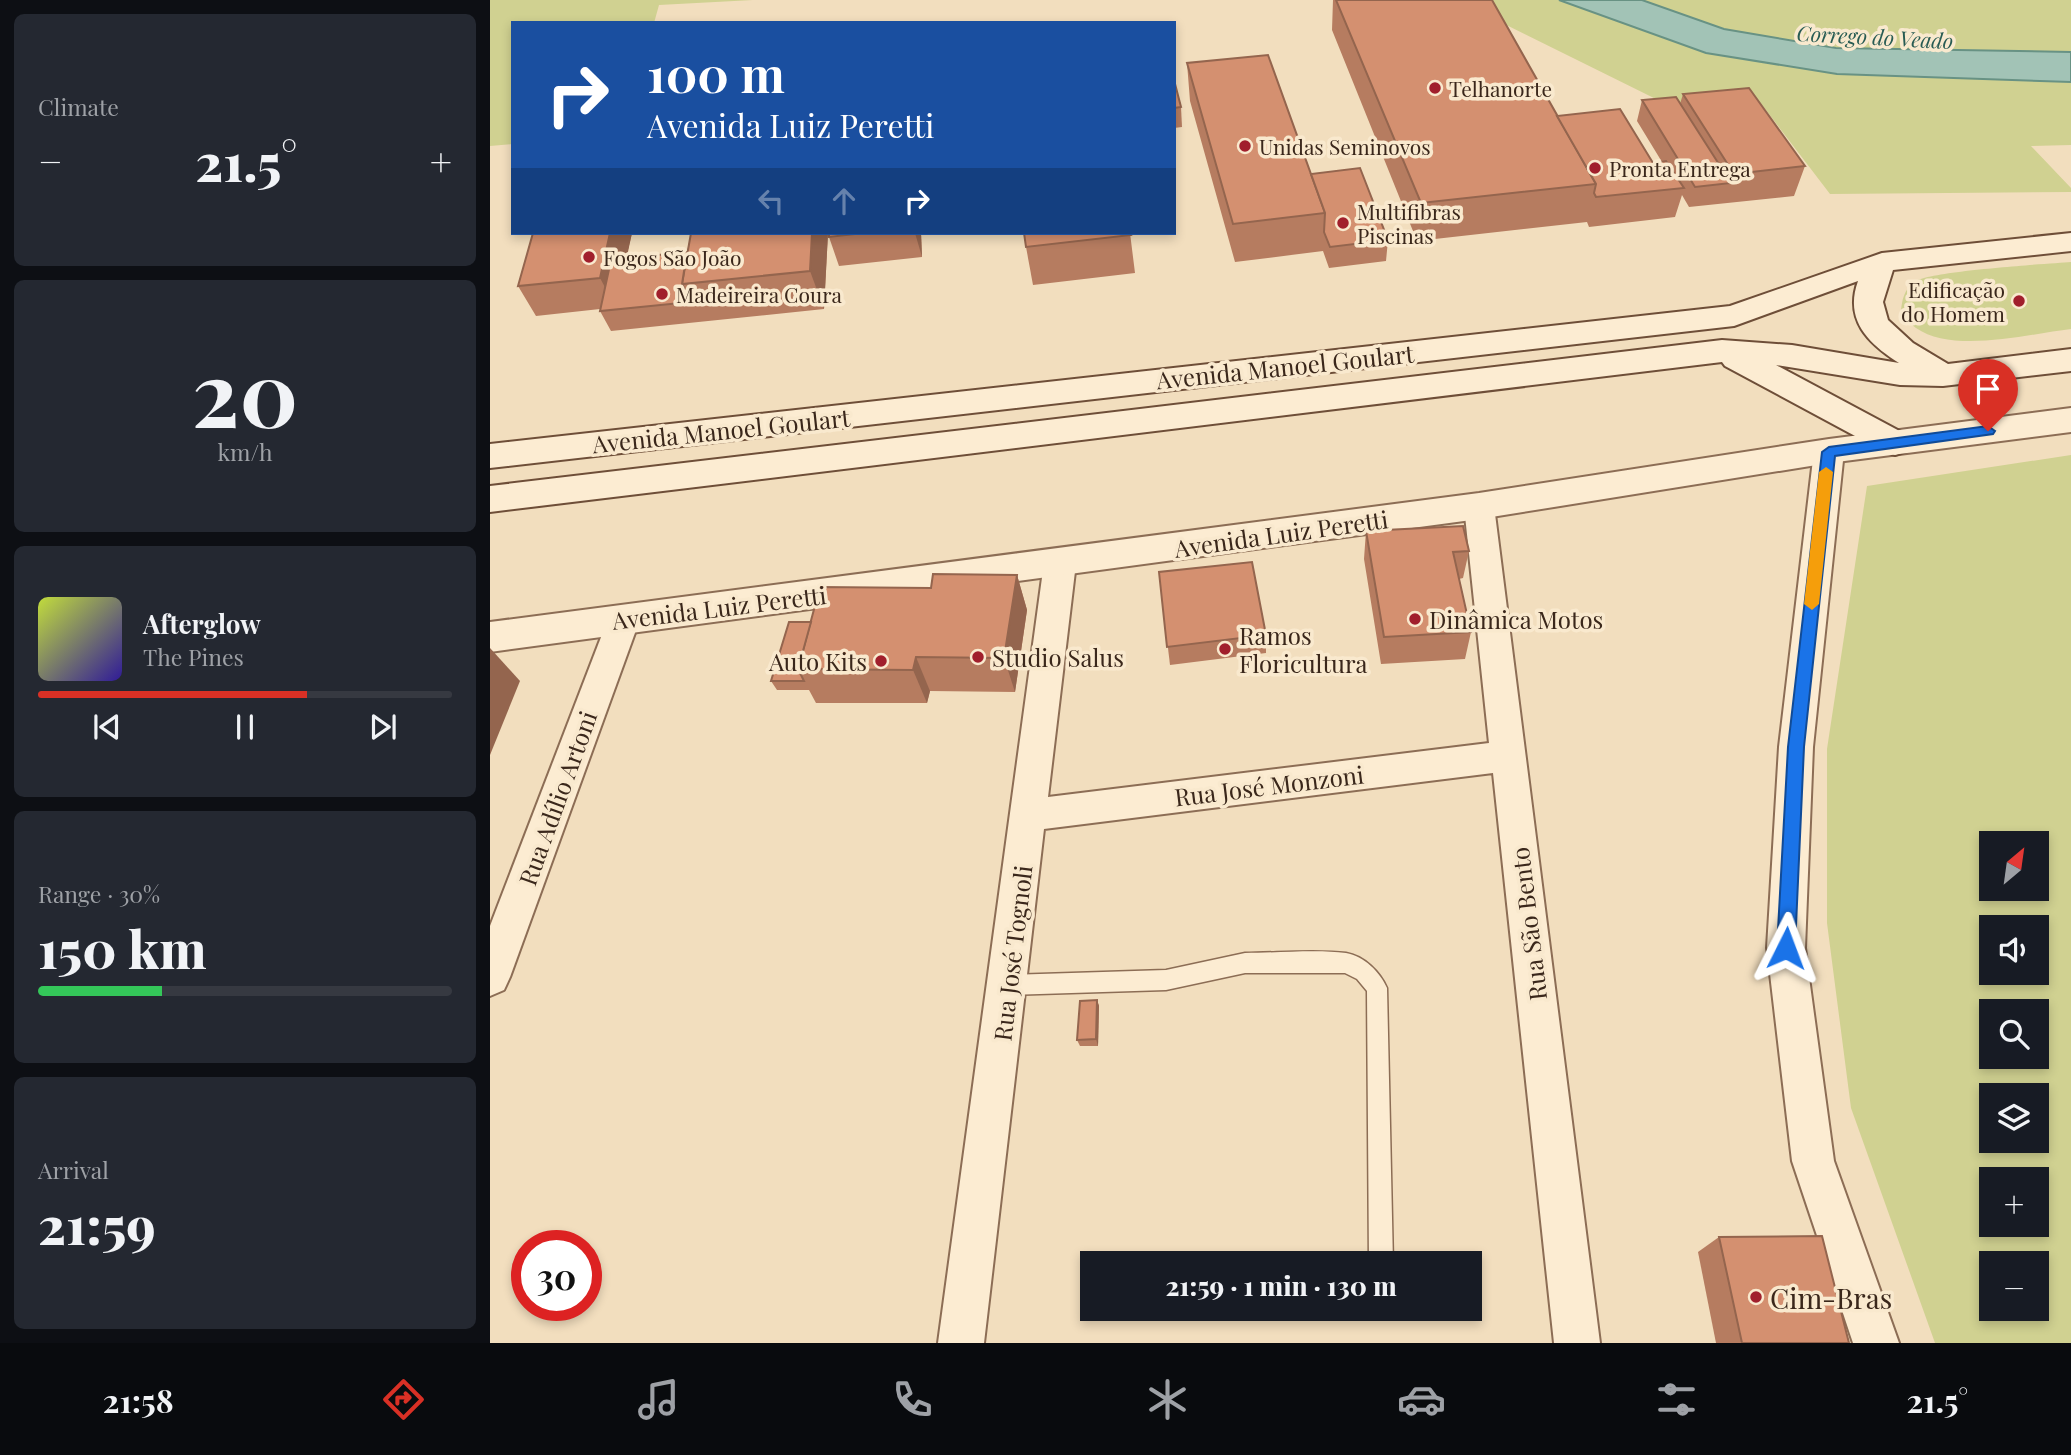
<!DOCTYPE html>
<html lang="en">
<head>
<meta charset="utf-8">
<style>
	body { margin:0; font-family:"Playfair Display",serif; background:#242831; color:#f1f3f6; height:100vh; display:flex; flex-direction:column; font-size:26px; white-space:nowrap }
	* { box-sizing:border-box; margin:0 }
	p { font-size:23px; color:#9ea1a6 }
	.icon { flex:none; width:38px; height:38px; fill:none; stroke:currentColor; stroke-width:2; stroke-linecap:round; stroke-linejoin:round }
	.map { position:relative; flex:1; overflow:hidden }
	.drawer { display:flex; flex-direction:column; gap:14px; padding:14px; background:#0d0f14; width:490px }
	.drawer>* { flex:none }
	.top-card { position:absolute; left:21px; top:21px; width:665px; height:214px; border-radius:0px; box-shadow:0 4px 10px #0003; background:#1a4fa0; color:#fff; overflow:hidden }
	.needle { width:46px; rotate:29deg }
	.fabs { position:absolute; left:1489px; top:831px; display:grid; gap:14px }
	.fabs a { display:grid; place-items:center; width:70px; height:70px; border-radius:0px; background:#171b24; box-shadow:0 4px 10px #0003; font-size:35px }
	.speed { position:absolute; left:21px; top:1230px; display:flex; gap:14px; font-size:35px; font-weight:700; text-align:center }
	.speed>* { display:grid; place-content:center; width:91px; height:91px; border-radius:50%; background:#171b24; box-shadow:0 4px 10px #0003; line-height:1 }
	.speed .limit { border:10px solid #d22; background:#fff; color:#111 }
	.pin { position:absolute; display:grid; place-items:center; width:60px; height:60px; color:#fff; margin:-72px -30px; border-radius:50% 50% 50% 0; rotate:-45deg; box-shadow:0 0 7px #0007 }
	.pin .icon { rotate:45deg }
	.me { position:absolute; width:77px; margin:-38px; rotate:3deg; stroke-linejoin:round; filter:drop-shadow(0 0 5px #0008) }
	.turn { display:flex; align-items:center; gap:24px; height:147px; padding:0 21px; font-size:32px }
	.turn .icon { width:91px; height:91px; stroke-width:2.5 }
	.turn b { display:block; font-size:49px; line-height:60px }
	.lanes { display:flex; align-items:center; height:66px; padding:0 21px; background:#0003; justify-content:center; gap:35px; direction:ltr }
	.lanes .off { opacity:.35 }
	.big { font-size:52px; font-weight:800; line-height:1.1 }
	.drawer .tile { flex:1; display:flex; flex-direction:column; justify-content:center; gap:10px; min-width:0; padding:0 24px; border-radius:10px; background:#242831 }
	.drawer .dial { align-items:center; gap:0 }
	.dial b { font-size:91px; line-height:1 }
	.song { display:flex; align-items:center; gap:21px }
	.cover { width:84px; height:84px; border-radius:10px; background:linear-gradient(135deg,hsl(70 70% 55%),hsl(250 70% 35%)) }
	.played { height:7px; border-radius:4px; background:linear-gradient(90deg,#d93025 65%,#363941 65%) }
	.keys { display:flex; justify-content:space-around; direction:ltr }
	.heat { display:flex; justify-content:space-between; align-items:center; font-size:38px; direction:ltr }
	.charge { height:10px; border-radius:5px; background:linear-gradient(90deg,#34c759 30%,#363941 0) }
	.trip { position:absolute; left:590px; top:1251px; width:402px; height:70px; border-radius:0px; background:#171b24; box-shadow:0 4px 10px #0003; font-weight:800; line-height:70px; text-align:center }
	.tab-bar { display:flex; height:112px; justify-content:space-around; align-items:center; background:#090b0e; color:#9ea1a6 }
	.tab-bar .icon { width:49px; height:49px }
	.tab-bar .active { color:#d93025 }
	.tab-bar b { font-size:32px; color:#f1f3f6 }
	main { display:flex; flex:1; min-height:0 }
	.map>svg:first-child { display:block }
</style>
</head>
<body>
<main>
<section class="drawer">
<div class="tile"><p>Climate</p>
<div class="heat"><a>−</a><b class="big">21.5°</b><a>+</a></div>
</div>
<div class="tile dial"><b>20</b><p>km/h</p></div>
<div class="tile">
<div class="song"><i class="cover"></i><div><b>Afterglow</b><p>The Pines</p></div></div>
<div class="played"></div>
<div class="keys"><svg class="icon" aria-label="previous" viewBox="0 0 24 24"><path d="M18 5L8 12l10 7zM5 5v14"/></svg><svg class="icon" aria-label="pause" viewBox="0 0 24 24"><path d="M8 5v14M16 5v14"/></svg><svg class="icon" aria-label="next" viewBox="0 0 24 24"><path d="M6 5l10 7-10 7zM19 5v14"/></svg></div>
</div>
<div class="tile"><p>Range · 30%</p><b class="big">150 km</b><div class="charge"></div></div>
<div class="tile"><p>Arrival</p><b class="big">21:59</b></div>
</section>
<div class="map">
<svg width="1581" height="1343" viewBox="0 0 1581 1343">
	<rect width="100%" height="100%" fill="#f2debe"/>
	<g fill="#d0d191" fill-rule="evenodd">
		<path d="M0 0H263L169 5 164 23H23V144L0 146Z"/>
		<path d="M937 0H1069L1216 53 1347 74 1581 82V145L1541 146 1581 188V192L1340 194 1272 105 1176 104 984 9Z"/>
		<path d="M1152 0H1581V52L1346 48 1234 29Z"/>
		<path d="M1581 262V329C1538 334 1463 354 1426 328 1420 324 1416 317 1411 311 1412 300 1414 290 1424 282 1438 271 1555 264 1581 262Z"/>
		<path d="M1581 455V1343H1445L1361 1108 1337 923V749L1377 486ZM1502 844H1547V889H1502ZM1502 928H1547V973H1502ZM1502 1012H1547V1057H1502ZM1502 1096H1547V1141H1502ZM1502 1180H1547V1225H1502ZM1502 1264H1547V1309H1502Z"/>
	</g>
	<path fill="#a2c3b6" stroke="#689284" stroke-width="2" d="M1069 0H1152L1234 29 1346 48 1581 52V82L1347 74 1216 53Z"/>
	<g fill="none" stroke-linecap="round" stroke-linejoin="round">
		<defs>
			<path id="service" d="M755 953C785 953 827 949 856 953 874 956 890 972 897 988L903 1264H879L877 991 867 979 855 973H755L676 990 517 995 510 992 507 985 510 978 517 975 676 970Z"/>
			<g id="minor">
				<path d="M1339 441 1349 444 1354 451 1323 747 1315 948 1344 1161 1409 1343H1363L1302 1161 1277 948 1289 747 1324 451 1329 444Z"/>
				<path d="M989 495 1000 498 1004 506 1110 1343H1064L1003 773 554 829 494 1343H448L554 563 559 555 570 551 581 555 586 563 558 797 999 743 974 506 978 498Z"/>
				<path d="M134 606 145 610 150 619 20 977 14 990 0 996V926L118 619 123 610Z"/>
			</g>
			<path id="tertiary" d="M1581 408V432L1339 463 989 519 0 652V622L989 493 1339 439Z"/>
			<path id="secondary" d="M1581 233V251L1403 270 1393 302 1398 320 1423 343 1458 364 1581 349V371L1453 386 1410 385 1286 365 1417 435 1422 443 1417 451 1405 455 1393 451 1235 366 1232 362 0 512V486L1232 340 1302 345 1409 363C1378 343 1354 320 1368 281L1244 326 0 468V444L1240 306 1392 253Z"/>
		</defs>
		<use href="#service" stroke="#8c6d55" stroke-width="3"/>
		<use href="#minor" stroke="#8c6d55" stroke-width="4"/>
		<use href="#tertiary" stroke="#8c6d55" stroke-width="4"/>
		<use href="#secondary" stroke="#6e4e38" stroke-width="4"/>
		<use href="#service" fill="#fcecd2" fill-rule="evenodd"/>
		<use href="#minor" fill="#fcecd2" fill-rule="evenodd"/>
		<use href="#tertiary" fill="#fcecd2" fill-rule="evenodd"/>
		<use href="#secondary" fill="#fcecd2" fill-rule="evenodd"/>
	</g>
	<g fill="#b67c60">
		<path d="M843 0H1002L1067 116 1163 163 1172 162 1147 121 1152 100 1190 104 1193 94 1315 166 1304 196 1199 207 1192 195 1185 217 1099 227 1097 222 927 241 842 30Z"/>
		<path d="M697 63 821 174 898 240 896 261 839 268 833 251 745 262 700 101Z"/>
		<path d="M684 80 691 107 692 127 684 128Z"/>
		<path d="M142 233 136 258 197 252 201 233H338L334 309 121 331 110 311V309L46 316 28 286Z"/>
		<path d="M339 233H431L432 257 349 266 339 237Z"/>
		<path d="M640 233 645 273 543 285 536 247Z"/>
		<path d="M876 531 979 551 973 578 969 579 981 632 975 659 891 664 874 559Z"/>
		<path d="M669 572 776 635V653L680 665Z"/>
		<path d="M527 575 537 610 525 692 440 691 437 703H326L319 690H287L281 681 441 588Z"/>
		<path d="M607 1000 609 1006 608 1046H590L587 1040Z"/>
		<path d="M1229 1237 1359 1343H1226L1208 1252Z"/>
	</g>
	<g fill="#94654e">
		<path d="M120 233H142L126 308 110 278Z"/>
		<path d="M322 233H338L334 309 320 271Z"/>
		<path d="M425 233H431L432 257Z"/>
		<path d="M527 575 537 610 525 692 514 658Z"/>
		<path d="M0 648 30 681 0 755Z"/>
		<path d="M426 657 440 691 437 703 423 670Z"/>
		<path d="M607 1000 609 1006 608 1046 606 1039Z"/>
	</g>
	<g fill="#d49070" stroke="#94654e" stroke-width="2">
		<path d="M846 0H1002L1106 184 931 203Z"/>
		<path d="M778 55 835 213 743 224 697 63Z"/>
		<path d="M684 80 691 107 684 108Z"/>
		<path d="M1259 88 1315 166 1244 174 1193 94Z"/>
		<path d="M1186 97 1241 183 1205 187 1152 100Z"/>
		<path d="M1130 109 1163 163 1176 161 1194 188 1106 197 1104 193 1106 184 1067 116Z"/>
		<path d="M870 168 898 240 840 247 834 232 835 213 821 174Z"/>
		<path d="M43 233H120L110 278 28 286Z"/>
		<path d="M201 233H322L320 271 192 284Z"/>
		<path d="M339 233H374L339 237Z"/>
		<path d="M534 233H640L641 235 536 247Z"/>
		<path d="M197 252 192 284 201 302 110 311 121 260Z"/>
		<path d="M973 526 979 551 963 552 981 632 894 637 876 531Z"/>
		<path d="M762 562 776 635 677 647 669 572Z"/>
		<path d="M443 574 527 575 514 658 426 657 423 670 308 669 330 587 441 588Z"/>
		<path d="M299 622H321L308 669 314 681H281Z"/>
		<path d="M607 1000 606 1039 587 1040 590 1001Z"/>
		<path d="M1332 1236 1359 1343H1252L1229 1237Z"/>
	</g>
	<path fill="#1a73e8" stroke="#114b97" stroke-width="2" d="M1498 426 1505 431 1503 434 1345 456 1314 747 1305 948 1303 954 1296 957 1290 954 1287 948 1298 747 1332 452 1339 447Z"/>
	<path fill="#f59e0b" d="M1336 467 1343 472 1329 604 1322 610 1314 604 1329 472Z"/>
	<g fill="#a11f2c" stroke="#f9e9ce" stroke-width="2.5">
		<circle cx="945" cy="88" r="7"/>
		<circle cx="755" cy="146" r="7"/>
		<circle cx="1105" cy="168" r="7"/>
		<circle cx="853" cy="223" r="7"/>
		<circle cx="99" cy="257" r="7"/>
		<circle cx="172" cy="294" r="7"/>
		<circle cx="1529" cy="301" r="7"/>
		<circle cx="925" cy="619" r="7"/>
		<circle cx="735" cy="649" r="7"/>
		<circle cx="488" cy="657" r="7"/>
		<circle cx="391" cy="661" r="7"/>
		<circle cx="1266" cy="1297" r="7"/>
	</g>
	<g text-anchor="middle" dominant-baseline="central" stroke-width="7" stroke-linejoin="round" paint-order="stroke">
		<g font-size="21" font-style="italic" fill="#285b53" stroke="#f9e9ce">
			<text transform="translate(1385 36) rotate(3)">Corrego do Veado</text>
		</g>
		<g font-size="21" fill="#3a271b" stroke="#f9e9ce" text-anchor="start">
			<text x="959" y="88">Telhanorte</text>
			<text x="769" y="146">Unidas Seminovos</text>
			<text x="1119" y="168">Pronta Entrega</text>
			<text x="867" y="211">Multifibras<tspan x="867" dy="24">Piscinas</tspan></text>
			<text x="113" y="257">Fogos São João</text>
			<text x="1515" y="289" text-anchor="end">Edificação<tspan x="1515" dy="24">do Homem</tspan></text>
			<text x="186" y="294">Madeireira Coura</text>
		</g>
		<g font-size="24" fill="#3a271b" stroke="#f9e9ce">
			<text transform="translate(795 366) rotate(-6)">Avenida Manoel Goulart</text>
			<text transform="translate(231 430) rotate(-6)">Avenida Manoel Goulart</text>
			<text transform="translate(791 533) rotate(-8)">Avenida Luiz Peretti</text>
			<text transform="translate(229 607) rotate(-7)">Avenida Luiz Peretti</text>
			<text transform="translate(779 785) rotate(-7)">Rua José Monzoni</text>
			<text transform="translate(67 798) rotate(-70)">Rua Adílio Artoni</text>
			<text transform="translate(1038 924) rotate(-97)">Rua São Bento</text>
			<text transform="translate(522 953) rotate(-83)">Rua José Tognoli</text>
		</g>
		<g font-size="24" fill="#3a271b" stroke="#f9e9ce" text-anchor="start">
			<text x="939" y="619">Dinâmica Motos</text>
			<text x="749" y="635">Ramos<tspan x="749" dy="28">Floricultura</tspan></text>
			<text x="502" y="657">Studio Salus</text>
			<text x="377" y="661" text-anchor="end">Auto Kits</text>
		</g>
		<g font-size="28" fill="#3a271b" stroke="#f9e9ce" text-anchor="start">
			<text x="1280" y="1297">Cim-Bras</text>
		</g>
	</g>
</svg>
<div class="fabs">
<a><svg class="needle" viewBox="-14 -14 28 28"><path d="M0-13l5 13h-10z" fill="#e53935"/><path d="M0 13l5-13h-10z" fill="#9ea1a6"/></svg></a>
<a><svg class="icon" aria-label="sound" viewBox="0 0 24 24"><path d="M4 9h4l5-4v14l-5-4H4zM17 9q2 3 0 6"/></svg></a>
<a><svg class="icon" aria-label="search" viewBox="0 0 24 24"><circle cx="10" cy="10" r="6"/><path d="M15 15l6 6"/></svg></a>
<a><svg class="icon" aria-label="layers" viewBox="0 0 24 24"><path d="M12 4l9 5-9 5-9-5zM3 14l9 5 9-5"/></svg></a>
<a>+</a>
<a>−</a>
</div>
<div class="speed"><div class="limit">30</div></div>
<div class="pin" style="left:1498px;top:431px;background:#d93025"><svg class="icon" aria-label="arrive" viewBox="0 0 24 24"><path d="M6 21V4h12l-3 4 3 4H6"/></svg></div>
<svg class="me" style="left:1296px;top:948px" viewBox="-20 -20 40 40"><path d="M0-17L14 15 0 8-14 15z" fill="#1a73e8" stroke="#fff" stroke-width="4"/></svg>
<div class="trip">21:59 · 1 min · 130 m</div>
<div class="top-card">
<div class="turn"><svg class="icon" aria-label="right" viewBox="0 0 24 24"><path d="M7 20v-9h11M14 6l5 5-5 5"/></svg><div><b>100 m</b>Avenida Luiz Peretti</div></div>
<div class="lanes"><svg class="icon off" aria-label="left" viewBox="0 0 24 24"><path d="M17 20v-9H6M10 6l-5 5 5 5"/></svg><svg class="icon off" aria-label="ahead" viewBox="0 0 24 24"><path d="M12 20V5M6 11l6-6 6 6"/></svg><svg class="icon" aria-label="right" viewBox="0 0 24 24"><path d="M7 20v-9h11M14 6l5 5-5 5"/></svg></div>
</div>
</div>
</main>
<nav class="tab-bar">
<b>21:58</b>
<svg class="icon active" aria-label="directions" viewBox="0 0 24 24"><path d="M12 3l9 9-9 9-9-9zM9 14v-3h6M13 9l2 2-2 2"/></svg>
<svg class="icon" aria-label="music" viewBox="0 0 24 24"><path d="M9 18V5l10-2v13"/><circle cx="6" cy="18" r="3"/><circle cx="16" cy="16" r="3"/></svg>
<svg class="icon" aria-label="phone" viewBox="0 0 24 24"><path d="M5 4h4l2 5-3 2q2 4 5 5l2-3 5 2v4C11 20 4 13 5 4z"/></svg>
<svg class="icon" aria-label="climate" viewBox="0 0 24 24"><path d="M12 3v18M4 7l16 10M4 17L20 7"/></svg>
<svg class="icon" aria-label="car" viewBox="0 0 24 24"><path d="M5 17H2v-5l4-1 3-4h7l3 4 3 1v5h-3M9 17h6M6 11h13"/><circle cx="7" cy="17" r="2"/><circle cx="17" cy="17" r="2"/></svg>
<svg class="icon" aria-label="filters" viewBox="0 0 24 24"><path d="M4 7h16M4 17h16"/><circle cx="9" cy="7" r="2"/><circle cx="15" cy="17" r="2"/></svg>
<b>21.5°</b>
</nav>
</body>
</html>
